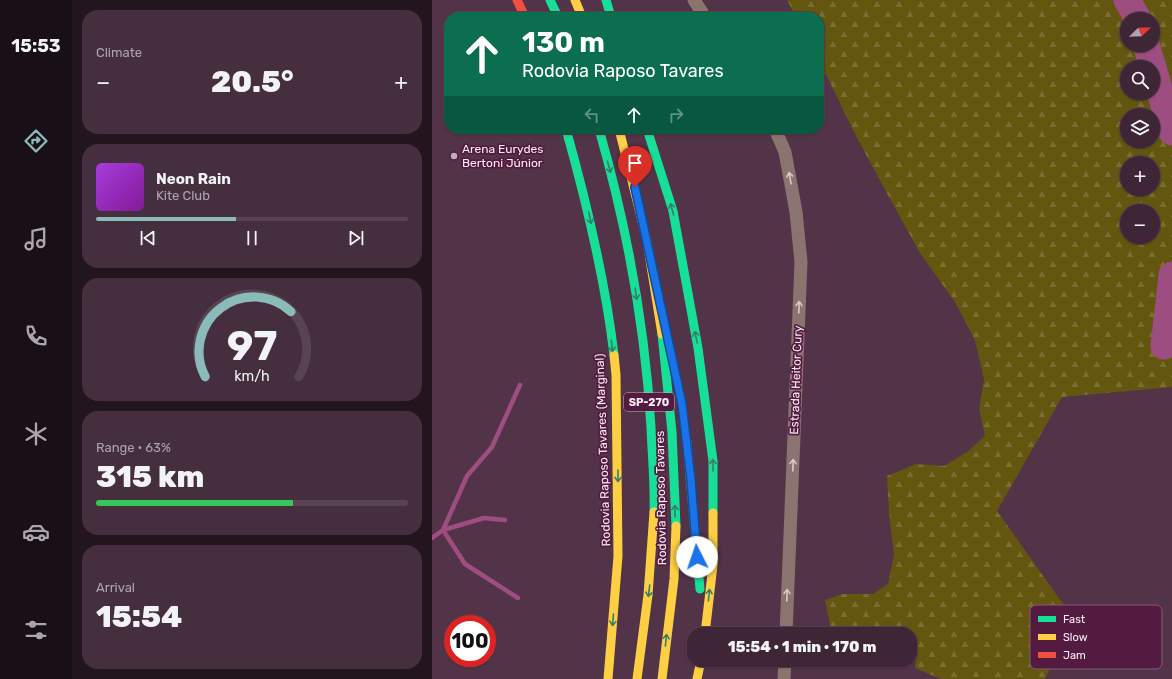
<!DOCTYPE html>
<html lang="en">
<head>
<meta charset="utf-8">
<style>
	body { margin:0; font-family:Rubik,sans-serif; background:#452e3e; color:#f1f3f6; height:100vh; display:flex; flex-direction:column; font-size:15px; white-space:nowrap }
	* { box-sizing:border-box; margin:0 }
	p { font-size:13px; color:#ada5ad }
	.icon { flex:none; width:22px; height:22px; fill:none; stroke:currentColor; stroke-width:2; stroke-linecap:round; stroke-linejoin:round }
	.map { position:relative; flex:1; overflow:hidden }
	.side { display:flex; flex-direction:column; gap:10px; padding:10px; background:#22151e; width:360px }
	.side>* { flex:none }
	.top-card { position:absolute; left:12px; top:12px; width:380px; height:122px; border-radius:16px; box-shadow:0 1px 3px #0004,0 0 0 1px #574351; background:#0b6e4f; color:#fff; overflow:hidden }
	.needle { width:26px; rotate:67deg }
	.tools { position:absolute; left:688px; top:12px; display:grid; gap:8px }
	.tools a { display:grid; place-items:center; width:40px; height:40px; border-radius:50%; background:#3e2636; box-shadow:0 1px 3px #0004,0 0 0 1px #574351; font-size:20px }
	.speed { position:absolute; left:12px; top:615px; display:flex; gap:8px; font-size:20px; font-weight:700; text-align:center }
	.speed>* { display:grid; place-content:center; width:52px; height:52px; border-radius:50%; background:#3e2636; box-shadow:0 1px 3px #0004,0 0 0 1px #574351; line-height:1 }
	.speed .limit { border:6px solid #d22; background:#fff; color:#111 }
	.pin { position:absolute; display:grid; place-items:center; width:34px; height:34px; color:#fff; margin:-41px -17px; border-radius:50% 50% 50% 0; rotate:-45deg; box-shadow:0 0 4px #0007 }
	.pin .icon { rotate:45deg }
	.me { position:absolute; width:44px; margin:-22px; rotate:356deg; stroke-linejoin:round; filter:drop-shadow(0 0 3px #0008) }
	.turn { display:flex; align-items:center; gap:14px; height:84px; padding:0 12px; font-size:18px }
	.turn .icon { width:52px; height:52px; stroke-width:2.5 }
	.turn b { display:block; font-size:28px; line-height:34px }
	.lanes { display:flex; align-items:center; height:38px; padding:0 12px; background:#0003; justify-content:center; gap:20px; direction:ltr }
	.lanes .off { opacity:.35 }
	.big { font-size:30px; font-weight:800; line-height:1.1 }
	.side .card { flex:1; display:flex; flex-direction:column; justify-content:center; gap:6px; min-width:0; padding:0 14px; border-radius:16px; background:#452e3e }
	.side .dial { align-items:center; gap:0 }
	.dial svg { height:104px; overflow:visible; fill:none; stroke:#574351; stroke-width:7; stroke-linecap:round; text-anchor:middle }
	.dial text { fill:#f1f3f6; stroke:none }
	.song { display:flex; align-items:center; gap:12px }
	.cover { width:48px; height:48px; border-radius:6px; background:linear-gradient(135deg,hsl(280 70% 55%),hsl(290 70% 35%)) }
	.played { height:4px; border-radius:2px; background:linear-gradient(90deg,#8bbbb9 45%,#574351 45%) }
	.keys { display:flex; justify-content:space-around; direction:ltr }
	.heat { display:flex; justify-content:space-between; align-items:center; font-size:22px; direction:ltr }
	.charge { height:6px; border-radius:3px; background:linear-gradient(90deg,#34c759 63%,#574351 0) }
	.trip { position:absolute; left:255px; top:627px; width:230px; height:40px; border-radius:16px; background:#3e2636; box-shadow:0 1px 3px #0004,0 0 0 1px #574351; font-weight:800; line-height:40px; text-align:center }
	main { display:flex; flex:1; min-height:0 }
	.menu { display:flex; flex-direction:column; width:72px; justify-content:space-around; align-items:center; background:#190f16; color:#ada5ad }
	.menu .icon { width:28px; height:28px }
	.menu .current { color:#8bbbb9 }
	.menu b { font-size:18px; color:#f1f3f6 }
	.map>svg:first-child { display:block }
</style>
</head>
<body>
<main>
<nav class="menu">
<b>15:53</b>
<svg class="icon current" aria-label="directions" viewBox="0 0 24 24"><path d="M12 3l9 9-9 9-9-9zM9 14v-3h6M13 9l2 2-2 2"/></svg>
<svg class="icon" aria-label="music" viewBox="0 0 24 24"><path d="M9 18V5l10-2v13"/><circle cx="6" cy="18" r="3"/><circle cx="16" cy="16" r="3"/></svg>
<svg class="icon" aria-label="phone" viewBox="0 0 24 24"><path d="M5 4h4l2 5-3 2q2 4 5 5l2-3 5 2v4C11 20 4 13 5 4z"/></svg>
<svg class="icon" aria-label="climate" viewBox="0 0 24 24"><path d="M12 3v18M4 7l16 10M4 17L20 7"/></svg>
<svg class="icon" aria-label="car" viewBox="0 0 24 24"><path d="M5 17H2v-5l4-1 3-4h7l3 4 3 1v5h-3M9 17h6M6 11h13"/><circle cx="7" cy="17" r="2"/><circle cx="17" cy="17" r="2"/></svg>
<svg class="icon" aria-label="filters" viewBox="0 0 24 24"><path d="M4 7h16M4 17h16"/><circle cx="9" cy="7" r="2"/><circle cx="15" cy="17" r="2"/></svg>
</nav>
<section class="side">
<div class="card"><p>Climate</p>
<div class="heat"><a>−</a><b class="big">20.5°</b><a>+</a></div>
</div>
<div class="card">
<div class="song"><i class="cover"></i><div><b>Neon Rain</b><p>Kite Club</p></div></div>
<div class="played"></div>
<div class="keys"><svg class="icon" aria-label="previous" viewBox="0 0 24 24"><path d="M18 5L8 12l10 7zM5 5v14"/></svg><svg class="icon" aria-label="pause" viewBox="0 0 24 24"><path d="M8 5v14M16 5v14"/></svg><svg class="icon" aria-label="next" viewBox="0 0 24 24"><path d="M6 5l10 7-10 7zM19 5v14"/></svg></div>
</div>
<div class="card dial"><svg viewBox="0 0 100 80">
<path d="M14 69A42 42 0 1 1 86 69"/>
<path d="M14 69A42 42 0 0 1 80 19" stroke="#8bbbb9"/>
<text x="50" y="56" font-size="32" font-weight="700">97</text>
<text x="50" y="72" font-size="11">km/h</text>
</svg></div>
<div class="card"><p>Range · 63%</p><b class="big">315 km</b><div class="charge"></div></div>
<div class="card"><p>Arrival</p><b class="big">15:54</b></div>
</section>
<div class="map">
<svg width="740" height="679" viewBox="0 0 740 679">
	<defs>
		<pattern id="forest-firs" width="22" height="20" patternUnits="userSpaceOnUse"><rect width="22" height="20" fill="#63560f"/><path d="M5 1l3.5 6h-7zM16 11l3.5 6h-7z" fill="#7a6e33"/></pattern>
	</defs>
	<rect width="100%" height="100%" fill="#533348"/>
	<path fill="url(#forest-firs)" fill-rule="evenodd" d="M355 0H740V387L630 397 565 511 641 618 613 679H509L483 668 485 651 478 643V634H471L468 631 450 634H400L393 600 411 594H441L456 584 462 555 457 513 455 476 484 464 512 466 535 452 553 436 547 409 552 379 543 340 523 302 488 253 456 195 423 134 387 60V17H364ZM695 19H721V45H695ZM695 67H721V93H695ZM695 115H721V141H695ZM695 163H721V189H695ZM695 211H721V237H695Z"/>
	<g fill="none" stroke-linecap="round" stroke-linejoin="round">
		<g stroke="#9e4d81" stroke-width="4.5">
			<path d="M0 538 11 530 52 518 73 520"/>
			<path d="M86 598 33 564 11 530 35 476 60 447 88 385"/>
		</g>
		<g stroke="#9e4d81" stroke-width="27">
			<path d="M695 0 706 19"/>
			<path d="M714 45 721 67"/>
			<path d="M721 68 740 132"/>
			<path d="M732 346 740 275"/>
		</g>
		<g stroke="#8b7470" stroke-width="13">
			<path d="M262 0 273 17"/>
			<path d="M343 129 353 152 364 212 369 262 354 634"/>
			<path d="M352 679 353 660"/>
		</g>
		<g stroke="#16e098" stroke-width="9">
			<path d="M118 0 126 17"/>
			<path d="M174 0 179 17"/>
			<path d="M134 129C155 204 173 278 182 355"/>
			<path d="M167 129C195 227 213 325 219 427 220 455 223 483 222 512"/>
			<path d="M215 129 241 211 266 348 281 461V513"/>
			<path d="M230 334 240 432 244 526"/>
			<path d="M255 442 268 589"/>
		</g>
		<g stroke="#ffcf43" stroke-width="9">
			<path d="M143 0 150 17"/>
			<path d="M187 129 215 241 230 334"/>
			<path d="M273 634 281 565V513"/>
			<path d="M176 679 186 556 184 375 182 355"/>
			<path d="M205 679 216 595 222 512"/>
			<path d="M230 679 242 579 244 526"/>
			<path d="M265 679 269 660"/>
		</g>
		<path stroke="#f24e42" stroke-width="9" d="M85 0 93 17"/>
	</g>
	<defs><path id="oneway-shaft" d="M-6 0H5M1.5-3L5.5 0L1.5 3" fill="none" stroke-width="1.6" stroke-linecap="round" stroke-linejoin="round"/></defs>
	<g stroke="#357e6c">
		<use href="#oneway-shaft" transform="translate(177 167) rotate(75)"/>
		<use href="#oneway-shaft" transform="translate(240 209) rotate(-105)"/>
		<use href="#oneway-shaft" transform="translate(158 218) rotate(78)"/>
		<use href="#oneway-shaft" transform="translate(204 294) rotate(82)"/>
		<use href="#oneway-shaft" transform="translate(264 337) rotate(-101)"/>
		<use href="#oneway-shaft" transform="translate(180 346) rotate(83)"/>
		<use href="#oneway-shaft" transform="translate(281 465) rotate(-91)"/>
		<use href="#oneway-shaft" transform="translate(186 476) rotate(90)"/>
		<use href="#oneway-shaft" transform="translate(243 511) rotate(-90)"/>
		<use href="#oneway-shaft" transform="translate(217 591) rotate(97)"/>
		<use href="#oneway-shaft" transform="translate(277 595) rotate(-84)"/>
		<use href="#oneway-shaft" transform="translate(181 620) rotate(94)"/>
		<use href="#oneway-shaft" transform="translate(234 640) rotate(-84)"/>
	</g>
	<g stroke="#d9c8cc">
		<use href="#oneway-shaft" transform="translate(358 178) rotate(-100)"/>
		<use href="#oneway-shaft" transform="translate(367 307) rotate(-88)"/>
		<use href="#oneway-shaft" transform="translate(361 465) rotate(-88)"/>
		<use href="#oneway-shaft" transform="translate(355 595) rotate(-88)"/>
	</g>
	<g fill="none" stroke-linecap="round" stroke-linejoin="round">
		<defs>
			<path id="route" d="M203 187 250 404 259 480 265 557"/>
		</defs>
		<use href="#route" stroke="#114b97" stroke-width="10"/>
		<use href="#route" stroke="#1a73e8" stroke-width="7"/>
	</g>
	<circle fill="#c0abb8" stroke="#541b41" stroke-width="1.5" cx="22" cy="156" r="4"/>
	<g text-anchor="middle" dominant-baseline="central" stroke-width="3.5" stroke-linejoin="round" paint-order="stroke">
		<rect fill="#541b41" stroke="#c9adbe" stroke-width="1" x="192" y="393" width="50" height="18" rx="3"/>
		<g font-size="11" font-weight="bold" fill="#fbecf4">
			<text x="217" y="402">SP-270</text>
		</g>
		<g font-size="12" fill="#fbecf4" stroke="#541b41" text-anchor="start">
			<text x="30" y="149">Arena Eurydes<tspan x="30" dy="14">Bertoni Júnior</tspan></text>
		</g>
		<g font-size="12" fill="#fbecf4" stroke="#541b41">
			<text transform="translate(364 380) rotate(-88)">Estrada Heitor Cury</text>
			<text transform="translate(171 450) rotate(-92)">Rodovia Raposo Tavares (Marginal)</text>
			<text transform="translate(229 498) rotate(-91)">Rodovia Raposo Tavares</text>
		</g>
	</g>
	<rect x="598" y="605" width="132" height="64" rx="6" fill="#541b41" stroke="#865a77" stroke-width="1"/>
	<rect x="606" y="616" width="18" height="6" fill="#16e098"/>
	<rect x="606" y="634" width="18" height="6" fill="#ffcf43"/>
	<rect x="606" y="652" width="18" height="6" fill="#f24e42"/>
	<g font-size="11" fill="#fbecf4">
		<text x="631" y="623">Fast</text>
		<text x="631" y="641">Slow</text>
		<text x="631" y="659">Jam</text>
	</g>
</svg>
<div class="tools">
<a><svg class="needle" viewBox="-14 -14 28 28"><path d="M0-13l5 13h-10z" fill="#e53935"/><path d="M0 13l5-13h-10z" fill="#ada5ad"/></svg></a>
<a><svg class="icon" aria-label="search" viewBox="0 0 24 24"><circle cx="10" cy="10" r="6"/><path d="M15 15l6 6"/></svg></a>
<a><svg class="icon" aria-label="layers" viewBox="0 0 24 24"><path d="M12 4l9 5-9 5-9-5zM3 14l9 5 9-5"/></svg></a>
<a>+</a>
<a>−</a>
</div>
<div class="speed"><div class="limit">100</div></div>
<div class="pin" style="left:203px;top:187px;background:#d93025"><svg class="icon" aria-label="arrive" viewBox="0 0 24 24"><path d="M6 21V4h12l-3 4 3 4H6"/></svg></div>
<svg class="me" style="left:265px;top:557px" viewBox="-20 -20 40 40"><circle r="19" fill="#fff"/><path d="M0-13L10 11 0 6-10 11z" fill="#1a73e8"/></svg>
<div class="trip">15:54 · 1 min · 170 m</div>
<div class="top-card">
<div class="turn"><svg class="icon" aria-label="ahead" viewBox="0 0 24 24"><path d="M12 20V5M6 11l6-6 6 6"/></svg><div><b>130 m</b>Rodovia Raposo Tavares</div></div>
<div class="lanes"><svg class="icon off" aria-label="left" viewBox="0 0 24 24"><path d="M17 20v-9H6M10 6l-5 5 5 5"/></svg><svg class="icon" aria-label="ahead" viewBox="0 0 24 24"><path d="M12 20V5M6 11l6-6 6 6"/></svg><svg class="icon off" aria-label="right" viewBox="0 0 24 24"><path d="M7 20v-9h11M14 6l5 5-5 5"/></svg></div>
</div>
</div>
</main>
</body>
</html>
